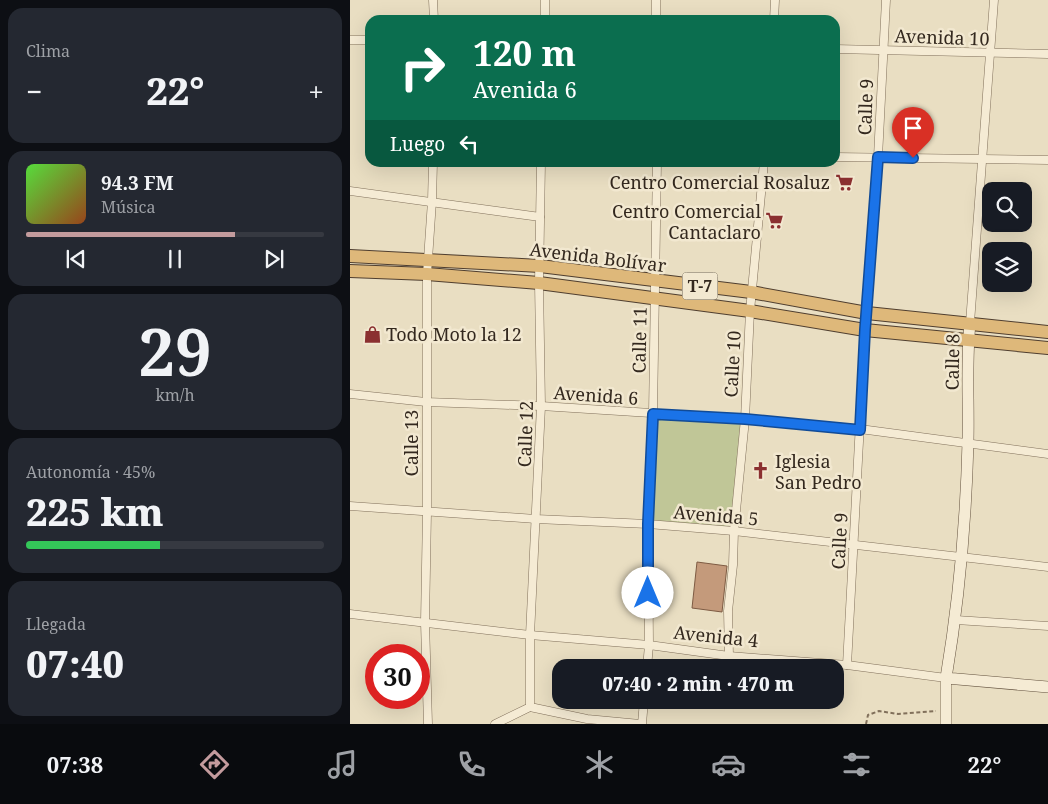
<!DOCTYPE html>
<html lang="es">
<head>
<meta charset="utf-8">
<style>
	body { margin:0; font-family:"Noto Serif",serif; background:#242831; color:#f1f3f6; height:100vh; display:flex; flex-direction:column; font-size:19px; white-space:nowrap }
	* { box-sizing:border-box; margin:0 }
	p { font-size:16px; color:#9ea1a6 }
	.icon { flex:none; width:28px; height:28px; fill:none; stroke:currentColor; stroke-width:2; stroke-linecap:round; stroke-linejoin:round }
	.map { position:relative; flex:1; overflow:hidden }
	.details { display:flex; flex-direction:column; gap:8px; padding:8px; background:#0d0f14; width:350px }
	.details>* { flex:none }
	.hud { position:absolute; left:15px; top:15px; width:475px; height:152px; border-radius:15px; box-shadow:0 5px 20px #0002; background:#0b6e4f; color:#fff; overflow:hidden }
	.controls { position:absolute; left:632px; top:182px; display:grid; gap:10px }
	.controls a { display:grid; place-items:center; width:50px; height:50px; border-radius:10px; background:#171b24; box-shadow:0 5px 20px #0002; font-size:25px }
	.speed { position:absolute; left:15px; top:644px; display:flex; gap:10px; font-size:25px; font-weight:700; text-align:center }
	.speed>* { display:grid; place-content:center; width:65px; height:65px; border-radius:50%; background:#171b24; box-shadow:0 5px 20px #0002; line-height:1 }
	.speed .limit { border:8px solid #d22; background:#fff; color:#111 }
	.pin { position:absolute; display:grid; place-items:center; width:42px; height:42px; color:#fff; margin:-51px -21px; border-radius:50% 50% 50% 0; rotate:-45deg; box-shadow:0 0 5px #0007 }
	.pin .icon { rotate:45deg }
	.me { position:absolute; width:55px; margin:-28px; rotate:0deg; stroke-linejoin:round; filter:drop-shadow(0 0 4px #0008) }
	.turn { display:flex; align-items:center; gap:18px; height:105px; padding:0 25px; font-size:22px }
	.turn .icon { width:65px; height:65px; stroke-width:2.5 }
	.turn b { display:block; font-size:35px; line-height:42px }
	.then { display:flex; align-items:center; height:48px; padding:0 25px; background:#0003; gap:10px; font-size:19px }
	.big { font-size:38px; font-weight:800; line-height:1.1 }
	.details .card { flex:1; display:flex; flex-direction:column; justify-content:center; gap:8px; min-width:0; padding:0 18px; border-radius:15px; background:#242831 }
	.details .dial { align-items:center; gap:0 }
	.dial b { font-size:65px; line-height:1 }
	.song { display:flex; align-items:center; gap:15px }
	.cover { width:60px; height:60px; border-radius:8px; background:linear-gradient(135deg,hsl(110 70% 55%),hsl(20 70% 35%)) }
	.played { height:5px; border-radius:2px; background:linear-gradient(90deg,#c39b9d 70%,#363941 70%) }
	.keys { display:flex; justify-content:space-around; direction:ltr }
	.heat { display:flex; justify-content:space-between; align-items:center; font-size:28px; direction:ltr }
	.charge { height:8px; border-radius:4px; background:linear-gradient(90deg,#34c759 45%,#363941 0) }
	.trip { position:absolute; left:202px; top:659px; width:292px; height:50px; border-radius:15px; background:#171b24; box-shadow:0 5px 20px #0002; font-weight:800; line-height:50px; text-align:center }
	.tab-bar { display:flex; height:80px; justify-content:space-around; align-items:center; background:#090b0e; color:#9ea1a6 }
	.tab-bar .icon { width:35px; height:35px }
	.tab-bar .current { color:#c39b9d }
	.tab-bar b { font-size:22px; color:#f1f3f6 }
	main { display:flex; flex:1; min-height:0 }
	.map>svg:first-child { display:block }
</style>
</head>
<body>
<main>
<section class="details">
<div class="card"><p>Clima</p>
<div class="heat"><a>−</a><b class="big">22°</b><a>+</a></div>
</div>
<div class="card">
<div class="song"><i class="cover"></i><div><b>94.3 FM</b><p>Música</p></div></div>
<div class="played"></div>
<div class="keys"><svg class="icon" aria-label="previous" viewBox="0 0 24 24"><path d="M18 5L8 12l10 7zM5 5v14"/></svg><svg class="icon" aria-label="pause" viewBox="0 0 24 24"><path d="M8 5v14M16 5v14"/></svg><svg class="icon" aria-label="next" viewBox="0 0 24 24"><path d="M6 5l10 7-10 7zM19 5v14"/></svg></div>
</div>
<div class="card dial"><b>29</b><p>km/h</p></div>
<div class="card"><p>Autonomía · 45%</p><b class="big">225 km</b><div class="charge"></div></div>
<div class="card"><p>Llegada</p><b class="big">07:40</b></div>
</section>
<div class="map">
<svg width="698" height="724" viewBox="0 0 698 724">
	<rect width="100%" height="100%" fill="#e9dec2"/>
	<path fill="#c0c697" d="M303 414 395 419 384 531 298 524Z"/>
	<path fill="#c49a7b" stroke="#7e5b43" d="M347 562 377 566 372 612 342 608Z"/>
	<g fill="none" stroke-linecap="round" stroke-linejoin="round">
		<defs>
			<g id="minor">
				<path d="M83 0 84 20"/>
				<path d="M195 0V20"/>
				<path d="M306 20V0"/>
				<path d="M424 20 425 0"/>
				<path d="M0 40H20"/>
				<path d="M485 49 698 54"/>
				<path d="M485 157 698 160"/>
				<path d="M0 191 190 217"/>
				<path d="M620 323 644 0"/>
				<path d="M0 394 76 402 191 406 395 419 510 429 698 454"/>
				<path d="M0 506 186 519 298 524 384 531 698 567"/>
				<path d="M0 614 180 635 299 645 379 656 497 665 596 678"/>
				<path d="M606 620 698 626"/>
				<path d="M379 656 378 611 383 565 384 531 395 419 400 311 414 162"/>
				<path d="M497 665 515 330 528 157 536 0"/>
				<path d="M297 668 299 645 298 524 303 414 307 162"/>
				<path d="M180 707V635L191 406 189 283 191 162"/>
				<path d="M78 724 75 622 77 512V274L82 201 83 162"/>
				<path d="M145 724 180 707 237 719 290 724"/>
				<path d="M292 724 294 700"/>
			</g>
			<path id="tertiary" d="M596 724V678"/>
			<path id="secondary" d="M620 323C616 363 619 402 618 442 616 521 609 600 596 678L698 687"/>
			<g id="trunk">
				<path d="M0 256 190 266 401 292 517 313 698 332"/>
				<path d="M0 271 77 274 189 283 400 311 515 330 698 348"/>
			</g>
		</defs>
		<use href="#minor" stroke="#81705b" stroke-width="9"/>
		<use href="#tertiary" stroke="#81705b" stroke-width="11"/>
		<use href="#secondary" stroke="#63513e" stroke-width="12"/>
		<use href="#trunk" stroke="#4f3e2f" stroke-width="14"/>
		<path stroke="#81705b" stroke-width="2" stroke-dasharray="4 2.5" stroke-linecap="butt" d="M516 724 518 715 529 711 548 714 586 711"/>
		<use href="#minor" stroke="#f5ebd4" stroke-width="8"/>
		<use href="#tertiary" stroke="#f5ebd4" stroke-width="10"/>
		<use href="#secondary" stroke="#f5ebd4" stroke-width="11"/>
		<use href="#trunk" stroke="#deb87a" stroke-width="12"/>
	</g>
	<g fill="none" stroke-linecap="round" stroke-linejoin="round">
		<defs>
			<path id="route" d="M298 593V524L303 414 395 419 510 430 515 330 528 157 563 158"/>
		</defs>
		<use href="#route" stroke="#114b97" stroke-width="12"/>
		<use href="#route" stroke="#1a73e8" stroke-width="9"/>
	</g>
	<defs>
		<symbol id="supermarket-bare" viewBox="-9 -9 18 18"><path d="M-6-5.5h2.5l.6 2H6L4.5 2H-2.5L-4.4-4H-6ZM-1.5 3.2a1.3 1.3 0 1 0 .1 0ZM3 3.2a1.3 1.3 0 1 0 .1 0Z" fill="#8b3030" stroke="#f2e8d0" stroke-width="2.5" paint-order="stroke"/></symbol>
		<symbol id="shop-bare" viewBox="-9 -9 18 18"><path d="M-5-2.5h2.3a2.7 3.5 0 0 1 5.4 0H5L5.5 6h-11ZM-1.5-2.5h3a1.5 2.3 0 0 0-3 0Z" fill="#8b3030" stroke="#f2e8d0" stroke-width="2.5" paint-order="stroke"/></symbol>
		<symbol id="church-bare" viewBox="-9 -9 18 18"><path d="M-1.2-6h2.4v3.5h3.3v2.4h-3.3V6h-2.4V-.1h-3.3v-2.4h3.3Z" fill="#8b3030" stroke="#f2e8d0" stroke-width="2.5" paint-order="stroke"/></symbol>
	</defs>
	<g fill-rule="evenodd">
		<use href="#supermarket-bare" x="482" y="170" width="25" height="25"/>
		<use href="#supermarket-bare" x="412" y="208" width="25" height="25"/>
		<use href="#shop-bare" x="10" y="322" width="25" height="25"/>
		<use href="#church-bare" x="398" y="458" width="25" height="25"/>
	</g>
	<g text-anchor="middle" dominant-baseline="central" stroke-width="5" stroke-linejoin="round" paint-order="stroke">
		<rect fill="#f2e8d0" stroke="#6c6253" stroke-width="1" x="332.5" y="272.5" width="35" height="27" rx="4"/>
		<g font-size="16" font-weight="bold" fill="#33281e">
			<text x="350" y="286">T-7</text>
		</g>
		<g font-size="18" fill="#33281e" stroke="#f2e8d0">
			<text transform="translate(592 37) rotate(2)">Avenida 10</text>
			<text transform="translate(515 107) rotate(-88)">Calle 9</text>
			<text transform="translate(248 257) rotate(7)">Avenida Bolívar</text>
			<text transform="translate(289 340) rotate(-89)">Calle 11</text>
			<text transform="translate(602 362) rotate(-89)">Calle 8</text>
			<text transform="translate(382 364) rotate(-87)">Calle 10</text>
			<text transform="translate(246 395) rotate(4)">Avenida 6</text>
			<text transform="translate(175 434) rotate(-88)">Calle 12</text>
			<text transform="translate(61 443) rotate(-90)">Calle 13</text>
			<text transform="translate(366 515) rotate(5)">Avenida 5</text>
			<text transform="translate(489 541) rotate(-87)">Calle 9</text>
			<text transform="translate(366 636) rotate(6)">Avenida 4</text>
		</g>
		<g font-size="18" fill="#33281e" stroke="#f2e8d0" text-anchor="end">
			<text x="480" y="182">Centro Comercial Rosaluz</text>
			<text x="411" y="211">Centro Comercial<tspan x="411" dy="21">Cantaclaro</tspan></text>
			<text x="36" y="334" text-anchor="start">Todo Moto la 12</text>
			<text x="425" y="461" text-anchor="start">Iglesia<tspan x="425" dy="21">San Pedro</tspan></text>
		</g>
	</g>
</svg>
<div class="controls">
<a><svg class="icon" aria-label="search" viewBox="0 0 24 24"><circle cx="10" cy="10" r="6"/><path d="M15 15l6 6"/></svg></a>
<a><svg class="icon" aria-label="layers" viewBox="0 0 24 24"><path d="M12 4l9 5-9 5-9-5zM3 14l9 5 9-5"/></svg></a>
</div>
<div class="speed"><div class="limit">30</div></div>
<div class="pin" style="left:563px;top:158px;background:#d93025"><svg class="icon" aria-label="arrive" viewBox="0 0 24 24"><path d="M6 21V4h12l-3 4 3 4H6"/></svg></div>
<svg class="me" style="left:298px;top:593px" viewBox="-20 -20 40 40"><circle r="19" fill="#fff"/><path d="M0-13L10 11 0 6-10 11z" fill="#1a73e8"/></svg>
<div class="trip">07:40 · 2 min · 470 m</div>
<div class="hud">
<div class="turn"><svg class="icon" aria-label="right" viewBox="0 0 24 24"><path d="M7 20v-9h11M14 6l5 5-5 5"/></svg><div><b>120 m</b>Avenida 6</div></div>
<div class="then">Luego<svg class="icon" aria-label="left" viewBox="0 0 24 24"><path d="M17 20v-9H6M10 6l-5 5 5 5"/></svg></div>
</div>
</div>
</main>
<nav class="tab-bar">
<b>07:38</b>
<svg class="icon current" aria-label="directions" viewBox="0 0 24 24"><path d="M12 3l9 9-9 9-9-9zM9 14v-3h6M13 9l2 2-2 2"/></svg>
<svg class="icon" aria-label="music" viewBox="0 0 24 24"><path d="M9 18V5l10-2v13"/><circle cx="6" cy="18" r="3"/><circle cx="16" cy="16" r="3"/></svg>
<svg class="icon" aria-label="phone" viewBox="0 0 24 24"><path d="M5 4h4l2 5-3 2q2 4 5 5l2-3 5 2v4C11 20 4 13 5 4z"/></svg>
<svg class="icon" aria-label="climate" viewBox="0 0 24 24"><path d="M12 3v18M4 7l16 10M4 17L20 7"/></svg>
<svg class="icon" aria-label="car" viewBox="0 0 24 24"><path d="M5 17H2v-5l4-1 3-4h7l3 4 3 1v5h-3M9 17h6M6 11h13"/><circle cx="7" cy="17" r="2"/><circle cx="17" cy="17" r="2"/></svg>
<svg class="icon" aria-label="filters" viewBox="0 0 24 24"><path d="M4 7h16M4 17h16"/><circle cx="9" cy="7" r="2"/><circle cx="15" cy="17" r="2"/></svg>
<b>22°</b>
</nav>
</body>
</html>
